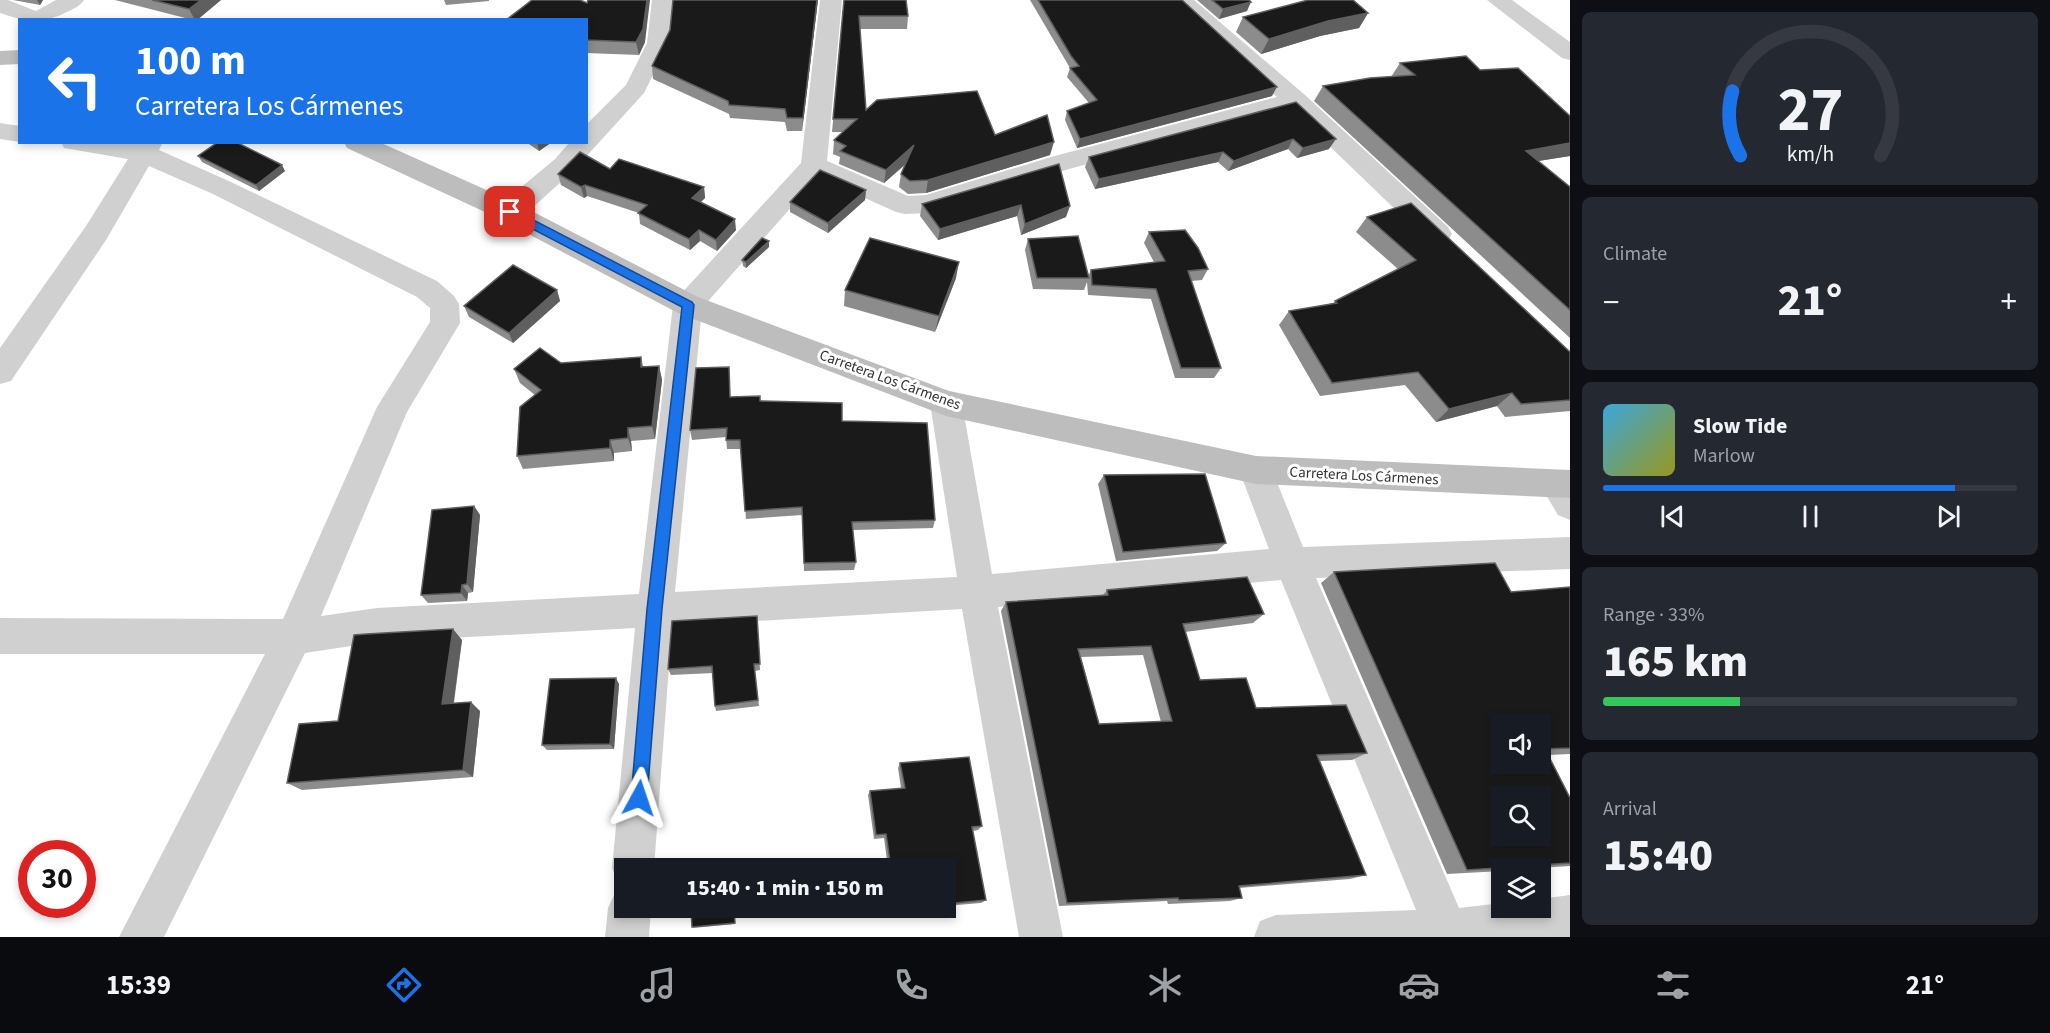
<!DOCTYPE html>
<html lang="en">
<head>
<meta charset="utf-8">
<style>
	body { margin:0; font-family:"Source Sans 3",sans-serif; background:#242831; color:#f1f3f6; height:100vh; display:flex; flex-direction:column; font-size:22px; white-space:nowrap }
	* { box-sizing:border-box; margin:0 }
	p { font-size:20px; color:#9ea1a6 }
	.icon { flex:none; width:33px; height:33px; fill:none; stroke:currentColor; stroke-width:2; stroke-linecap:round; stroke-linejoin:round }
	.map { position:relative; flex:1; overflow:hidden }
	.details { display:flex; flex-direction:column; gap:12px; padding:12px; background:#0d0f14; width:480px }
	.details>* { flex:none }
	.top-card { position:absolute; left:18px; top:18px; width:570px; height:126px; border-radius:0px; box-shadow:0 3px 9px #0003; background:#1a73e8; color:#fff; overflow:hidden }
	.fabs { position:absolute; left:1491px; top:714px; display:grid; gap:12px }
	.fabs a { display:grid; place-items:center; width:60px; height:60px; border-radius:0px; background:#171b24; box-shadow:0 3px 9px #0003; font-size:30px }
	.speed { position:absolute; left:18px; top:840px; display:flex; gap:12px; font-size:30px; font-weight:700; text-align:center }
	.speed>* { display:grid; place-content:center; width:78px; height:78px; border-radius:50%; background:#171b24; box-shadow:0 3px 9px #0003; line-height:1 }
	.speed .limit { border:9px solid #d22; background:#fff; color:#111 }
	.pin { position:absolute; display:grid; place-items:center; width:51px; height:51px; color:#fff; margin:-26px; border-radius:12px; box-shadow:0 3px 9px #0006 }
	.me { position:absolute; width:66px; margin:-33px; rotate:5deg; stroke-linejoin:round; filter:drop-shadow(0 0 4px #0008) }
	.turn { display:flex; align-items:center; gap:21px; height:126px; padding:0 18px; font-size:27px }
	.turn .icon { width:78px; height:78px; stroke-width:2.5 }
	.turn b { display:block; font-size:42px; line-height:51px }
	.big { font-size:45px; font-weight:800; line-height:1.1 }
	.details .tile { flex:1; display:flex; flex-direction:column; justify-content:center; gap:9px; min-width:0; padding:0 21px; border-radius:9px; background:#242831 }
	.details .dial { align-items:center; gap:0 }
	.dial svg { height:156px; overflow:visible; fill:none; stroke:#363941; stroke-width:7; stroke-linecap:round; text-anchor:middle }
	.dial text { fill:#f1f3f6; stroke:none }
	.song { display:flex; align-items:center; gap:18px }
	.cover { width:72px; height:72px; border-radius:9px; background:linear-gradient(135deg,hsl(200 70% 55%),hsl(60 70% 35%)) }
	.played { height:6px; border-radius:3px; background:linear-gradient(90deg,#1a73e8 85%,#363941 85%) }
	.keys { display:flex; justify-content:space-around; direction:ltr }
	.heat { display:flex; justify-content:space-between; align-items:center; font-size:33px; direction:ltr }
	.charge { height:9px; border-radius:4px; background:linear-gradient(90deg,#34c759 33%,#363941 0) }
	.trip { position:absolute; left:614px; top:858px; width:342px; height:60px; border-radius:0px; background:#171b24; box-shadow:0 3px 9px #0003; font-weight:800; line-height:60px; text-align:center }
	.dock { display:flex; height:96px; justify-content:space-around; align-items:center; background:#090b0e; color:#9ea1a6 }
	.dock .icon { width:42px; height:42px }
	.dock .selected { color:#1a73e8 }
	.dock b { font-size:27px; color:#f1f3f6 }
	main { display:flex; flex:1; min-height:0 }
	.map>svg:first-child { display:block }
</style>
</head>
<body>
<main>
<div class="map">
<svg width="1570" height="937" viewBox="0 0 1570 937">
	<rect width="100%" height="100%" fill="#fff"/>
	<g fill="none" stroke-linecap="round" stroke-linejoin="round">
		<g fill="#d0d0d0" fill-rule="evenodd">
			<path d="M0 0H8L36 11 56 0H84C80 6 75 8 69 11 45 24 25 22 0 13Z"/>
			<path d="M652 0H674L669 43 644 93 573 171 520 219 510 221 500 219 497 212 500 205 555 159 570 142H586V125L626 85 647 43Z"/>
			<path d="M820 0H842L827 161 908 196 926 195 1051 157 1277 97 1170 0H1194L1305 95 1448 227 1452 234 1448 241 1438 244 1428 241 1291 109 1069 169 927 213 905 214 896 212 818 177 702 308 675 592 957 577 930 403 935 394 946 390 957 394 962 403 992 574 1269 549 1239 470 1244 460 1256 456 1268 460 1303 547 1570 537V569L1316 578 1459 908 1502 903V908H1540V899L1570 895V937H1254L1260 921 1276 915 1416 910 1281 580 998 607 1063 937H1019L962 609 672 626 654 868H624V885L618 883 612 868 635 628 377 642 305 653 164 937H119L265 654H0V618L283 619 377 407 430 322V308L417 297 213 194 149 166 106 240 11 381 0 384V348L86 226 128 159 64 148 61 142H163L159 150 231 182 437 281 454 296 459 304 460 323 407 412 321 616 377 608 639 594 673 305 678 297 801 163Z"/>
			<path d="M1487 0H1512L1570 42V60L1562 58Z"/>
			<path d="M0 123 20 126V142L0 139Z"/>
			<path d="M1557 471 1570 477V520L1558 515 1540 485 1545 475Z"/>
			<path d="M624 889V908H651L649 937H605L608 908 615 893Z"/>
		</g>
		<g fill="#bdbdbd" fill-rule="evenodd">
			<path d="M20 50V64L0 65V51Z"/>
			<path d="M344 142H379L520 205 698 297 949 391 1256 456 1570 470V498L1256 484 946 416 678 313 500 219 347 148Z"/>
		</g>
	</g>
	<g fill="#8c8c8c" fill-rule="evenodd">
		<path d="M13 0H43L40 5Z"/>
		<path d="M115 0H221L197 20H193Z"/>
		<path d="M444 0H489V1L446 5Z"/>
		<path d="M818 0 802 131H787L785 122 730 118 729 114 653 79 652 66 670 30Z"/>
		<path d="M844 0 908 16 907 29H860L866 110 995 135 1050 155 926 193 908 194 899 187 901 174 905 165 884 183 839 164 840 157 833 154 834 140 843 132H832Z"/>
		<path d="M1030 0H1182L1272 96 1077 148 1065 120 1067 111 1089 103 1067 77 1070 68Z"/>
		<path d="M1197 0H1249L1247 11 1219 19Z"/>
		<path d="M1368 13 1359 28 1320 36 1261 54 1236 32 1243 17Z"/>
		<path d="M586 20 645 42 639 55 586 53Z"/>
		<path d="M1400 63 1480 70 1570 116V156L1538 161 1570 187V338L1314 101 1323 86 1391 77Z"/>
		<path d="M1296 102 1329 149 1297 158 1288 149 1228 171 1218 162 1095 189 1085 167 1089 157Z"/>
		<path d="M526 142H552L539 151Z"/>
		<path d="M198 156 285 171 259 191 202 162Z"/>
		<path d="M1059 164 1066 217 1021 235 1017 216 938 240 920 216 922 204Z"/>
		<path d="M610 169 704 187 705 198 701 202 736 230 717 251 700 241 690 250 640 224 639 213 587 196 584 198 561 185 558 174Z"/>
		<path d="M866 190 865 200 828 233 790 212V202Z"/>
		<path d="M1367 217 1570 352V411L1505 417 1497 406 1436 422 1405 385 1320 396 1279 325 1289 311 1333 304 1335 301 1398 269 1356 232Z"/>
		<path d="M1149 232 1208 269 1202 280 1191 281 1221 368 1214 378H1175L1151 299 1088 295 1087 282 1084 290 1033 289 1025 250 1028 239 1088 277 1091 270 1154 262 1144 243Z"/>
		<path d="M769 247 746 268 743 266 742 260Z"/>
		<path d="M956 278 935 332 844 306 845 290Z"/>
		<path d="M557 290 560 301 513 343 469 317 464 306Z"/>
		<path d="M641 357 643 366H659L662 380 655 439 631 441 632 451 614 453V461L523 469 517 456 535 395 520 383 514 369Z"/>
		<path d="M731 397 760 401 842 421 935 520 933 528 853 530 856 562 854 570 804 571 802 515 746 519 741 449H727L726 437 692 440 690 430Z"/>
		<path d="M1104 475 1226 543 1217 551 1116 561 1098 484Z"/>
		<path d="M474 506 480 515 473 592 468 593 467 601 428 603 421 595Z"/>
		<path d="M1334 572 1511 592 1570 587V754L1548 755 1570 798V866L1537 868H1502V871L1447 874 1321 583Z"/>
		<path d="M1107 590 1264 614 1253 623 1185 632 1200 680 1256 708 1367 753 1352 760 1320 761 1366 875 1350 879 1239 888 1242 898 1230 901 1168 904 1167 901 1059 906 1001 611 1006 602 1103 595ZM1143 655 1161 722 1099 724 1081 657Z"/>
		<path d="M757 616 760 670 755 671 759 706 716 711 715 706 713 673 671 675 668 669Z"/>
		<path d="M462 640 454 703 480 711 473 777 302 790 287 783 338 721Z"/>
		<path d="M619 684 614 749 547 750 542 745Z"/>
		<path d="M900 763 982 826 978 830 973 831 986 900 981 903 945 906V868H888L884 838 874 839 868 795 870 791 901 788 898 768Z"/>
		<path d="M691 908H734L735 924 693 928 692 927Z"/>
		<path d="M894 908H929L894 911Z"/>
	</g>
	<g fill="#5f5f5f">
		<path d="M37 0H43L40 5Z"/>
		<path d="M201 0H221L197 20H195L189 9Z"/>
		<path d="M647 0H650L645 42 639 55 636 42Z"/>
		<path d="M817 0H818L802 131 803 118Z"/>
		<path d="M1251 2 1247 11 1219 19 1223 9Z"/>
		<path d="M1368 13 1359 28 1320 36 1261 54 1269 39 1328 21Z"/>
		<path d="M1277 87 1272 96 1077 148 1080 139Z"/>
		<path d="M1293 139 1288 149 1228 171 1234 161Z"/>
		<path d="M1336 139 1329 149 1297 158 1303 148Z"/>
		<path d="M537 142H552L539 151Z"/>
		<path d="M1054 142 1050 155 926 193 928 180Z"/>
		<path d="M1570 143V156L1513 165 1526 151Z"/>
		<path d="M914 145 912 158 884 183 886 170Z"/>
		<path d="M1223 152 1218 162 1095 189 1099 179Z"/>
		<path d="M282 165 285 171 259 191 256 185Z"/>
		<path d="M585 185 587 196 584 198 581 187Z"/>
		<path d="M704 187 705 198 693 209 692 198Z"/>
		<path d="M866 190 865 200 828 233V223Z"/>
		<path d="M1021 205 1017 216 938 240 940 229Z"/>
		<path d="M1070 206 1066 217 1021 235 1025 224Z"/>
		<path d="M735 219 736 230 717 251 716 240Z"/>
		<path d="M699 230 700 241 690 250 689 239Z"/>
		<path d="M769 241V247L746 268V262Z"/>
		<path d="M959 262 956 278 935 332 939 316Z"/>
		<path d="M557 290 560 301 513 343 509 333Z"/>
		<path d="M659 366 662 380 655 439 652 426Z"/>
		<path d="M1512 393 1497 406 1436 422 1449 409Z"/>
		<path d="M628 428 631 441 632 451 628 438Z"/>
		<path d="M610 440 614 453V461L610 448Z"/>
		<path d="M474 506 480 515 473 592 467 584Z"/>
		<path d="M462 585 468 593 467 601 461 593Z"/>
		<path d="M453 629 462 640 452 713 442 704Z"/>
		<path d="M616 678 619 684 614 749 610 744Z"/>
		<path d="M471 702 480 711 473 777 463 770Z"/>
	</g>
	<g fill="#1a1a1a" stroke="#5f5f5f" stroke-width="1.5" fill-rule="evenodd">
		<path d="M152 0H201L189 9Z"/>
		<path d="M532 0H580L587 3 588 0H647L643 29 636 42 586 40V20H506Z"/>
		<path d="M673 0H817L803 118H787L785 109 729 105 728 101 652 66 670 30Z"/>
		<path d="M844 0H906L908 16H859L866 110 877 100 977 91 995 135 1047 115 1054 142 928 180 910 181 901 174 914 145 886 170 840 151 846 146 834 140 857 119H833Z"/>
		<path d="M1038 0H1182L1277 87 1080 139 1067 111 1097 100 1070 68 1079 66 1071 56Z"/>
		<path d="M1212 0H1249L1251 2 1223 9Z"/>
		<path d="M1308 0H1353L1368 13 1328 21 1269 39 1243 17Z"/>
		<path d="M1466 56 1480 70 1518 68 1570 116V143L1526 151 1570 187V310L1323 86 1370 78 1415 75 1400 63Z"/>
		<path d="M1296 102 1336 139 1303 148 1293 139 1234 161 1223 152 1099 179 1089 157Z"/>
		<path d="M218 142H236L282 165 256 185 198 156Z"/>
		<path d="M580 152 610 169 619 159 704 187 692 198 735 219 716 240 699 230 689 239 638 213 647 205 585 185 581 187 558 174Z"/>
		<path d="M1059 164 1070 206 1025 224 1021 205 940 229 922 204Z"/>
		<path d="M820 170 866 190 828 223 790 202Z"/>
		<path d="M1411 203 1570 352V400L1521 404 1512 393 1449 409 1418 372 1332 383 1289 311 1337 303 1335 301 1416 260 1367 217Z"/>
		<path d="M1185 230 1198 248 1208 269 1188 271 1221 368H1181L1156 289 1092 285 1091 270 1165 261 1149 232Z"/>
		<path d="M1078 236 1089 278H1037L1028 239Z"/>
		<path d="M762 238 769 241 746 262 742 260Z"/>
		<path d="M870 238 959 262 939 316 845 290Z"/>
		<path d="M513 265 557 290 509 333 464 306Z"/>
		<path d="M540 348 561 363 641 357V367L659 366 652 426 628 428V438L610 440V448L517 456 520 407 541 390 514 369Z"/>
		<path d="M729 367 730 397 760 396V401L842 403V421L927 423 935 520 852 522 856 562 804 563 802 507 745 511 740 440H726L727 428 690 430 696 368Z"/>
		<path d="M1205 474 1226 543 1123 552 1104 475Z"/>
		<path d="M474 506 467 584 462 585 461 593 421 595 432 510Z"/>
		<path d="M1495 563 1511 592 1570 587V748L1545 749 1570 798V863L1467 870 1334 572ZM1502 724H1540V764H1502ZM1502 796H1540V836H1502Z"/>
		<path d="M1247 577 1264 614 1183 624 1200 680 1246 678 1256 708 1346 705 1367 753 1317 755 1366 875 1239 886 1242 898 1179 900 1178 898 1067 903 1006 602 1108 595 1107 590ZM1151 646 1172 721 1099 724 1078 649Z"/>
		<path d="M757 616 760 664H754L758 700 715 706 712 666 668 669 672 621Z"/>
		<path d="M453 629 442 704 471 702 463 770 287 783 299 724 338 721 354 635 366 634Z"/>
		<path d="M616 678 610 744 542 745 550 679Z"/>
		<path d="M969 757 982 826 972 827 986 900 945 904V868H891L886 834 876 835 870 791 905 788 900 763Z"/>
		<path d="M732 866V868H706Z"/>
		<path d="M691 908H734L735 923 692 927Z"/>
	</g>
	<path fill="#1a73e8" stroke="#114b97" stroke-width="1.5" d="M510 208 692 302 694 305 662 609 647 798 645 804 639 806 633 804 631 798 647 609 682 307 506 215V210Z"/>
	<g text-anchor="middle" dominant-baseline="central" stroke-width="6" stroke-linejoin="round" paint-order="stroke">
		<g font-size="15" fill="#333" stroke="#fff">
			<text transform="translate(890 380) rotate(20)">Carretera Los Cármenes</text>
			<text transform="translate(1364 476) rotate(3)">Carretera Los Cármenes</text>
		</g>
	</g>
</svg>
<div class="fabs">
<a><svg class="icon" aria-label="sound" viewBox="0 0 24 24"><path d="M4 9h4l5-4v14l-5-4H4zM17 9q2 3 0 6"/></svg></a>
<a><svg class="icon" aria-label="search" viewBox="0 0 24 24"><circle cx="10" cy="10" r="6"/><path d="M15 15l6 6"/></svg></a>
<a><svg class="icon" aria-label="layers" viewBox="0 0 24 24"><path d="M12 4l9 5-9 5-9-5zM3 14l9 5 9-5"/></svg></a>
</div>
<div class="speed"><div class="limit">30</div></div>
<div class="pin" style="left:510px;top:212px;background:#d93025"><svg class="icon" aria-label="arrive" viewBox="0 0 24 24"><path d="M6 21V4h12l-3 4 3 4H6"/></svg></div>
<svg class="me" style="left:639px;top:798px" viewBox="-20 -20 40 40"><path d="M0-17L14 15 0 8-14 15z" fill="#1a73e8" stroke="#fff" stroke-width="4"/></svg>
<div class="trip">15:40 · 1 min · 150 m</div>
<div class="top-card">
<div class="turn"><svg class="icon" aria-label="left" viewBox="0 0 24 24"><path d="M17 20v-9H6M10 6l-5 5 5 5"/></svg><div><b>100 m</b>Carretera Los Cármenes</div></div>
</div>
</div>
<section class="details">
<div class="tile dial"><svg viewBox="0 0 100 80">
<path d="M14 69A42 42 0 1 1 86 69"/>
<path d="M14 69A42 42 0 0 1 10 36" stroke="#1a73e8"/>
<text x="50" y="56" font-size="32" font-weight="700">27</text>
<text x="50" y="72" font-size="11">km/h</text>
</svg></div>
<div class="tile"><p>Climate</p>
<div class="heat"><a>−</a><b class="big">21°</b><a>+</a></div>
</div>
<div class="tile">
<div class="song"><i class="cover"></i><div><b>Slow Tide</b><p>Marlow</p></div></div>
<div class="played"></div>
<div class="keys"><svg class="icon" aria-label="previous" viewBox="0 0 24 24"><path d="M18 5L8 12l10 7zM5 5v14"/></svg><svg class="icon" aria-label="pause" viewBox="0 0 24 24"><path d="M8 5v14M16 5v14"/></svg><svg class="icon" aria-label="next" viewBox="0 0 24 24"><path d="M6 5l10 7-10 7zM19 5v14"/></svg></div>
</div>
<div class="tile"><p>Range · 33%</p><b class="big">165 km</b><div class="charge"></div></div>
<div class="tile"><p>Arrival</p><b class="big">15:40</b></div>
</section>
</main>
<nav class="dock">
<b>15:39</b>
<svg class="icon selected" aria-label="directions" viewBox="0 0 24 24"><path d="M12 3l9 9-9 9-9-9zM9 14v-3h6M13 9l2 2-2 2"/></svg>
<svg class="icon" aria-label="music" viewBox="0 0 24 24"><path d="M9 18V5l10-2v13"/><circle cx="6" cy="18" r="3"/><circle cx="16" cy="16" r="3"/></svg>
<svg class="icon" aria-label="phone" viewBox="0 0 24 24"><path d="M5 4h4l2 5-3 2q2 4 5 5l2-3 5 2v4C11 20 4 13 5 4z"/></svg>
<svg class="icon" aria-label="climate" viewBox="0 0 24 24"><path d="M12 3v18M4 7l16 10M4 17L20 7"/></svg>
<svg class="icon" aria-label="car" viewBox="0 0 24 24"><path d="M5 17H2v-5l4-1 3-4h7l3 4 3 1v5h-3M9 17h6M6 11h13"/><circle cx="7" cy="17" r="2"/><circle cx="17" cy="17" r="2"/></svg>
<svg class="icon" aria-label="filters" viewBox="0 0 24 24"><path d="M4 7h16M4 17h16"/><circle cx="9" cy="7" r="2"/><circle cx="15" cy="17" r="2"/></svg>
<b>21°</b>
</nav>
</body>
</html>
